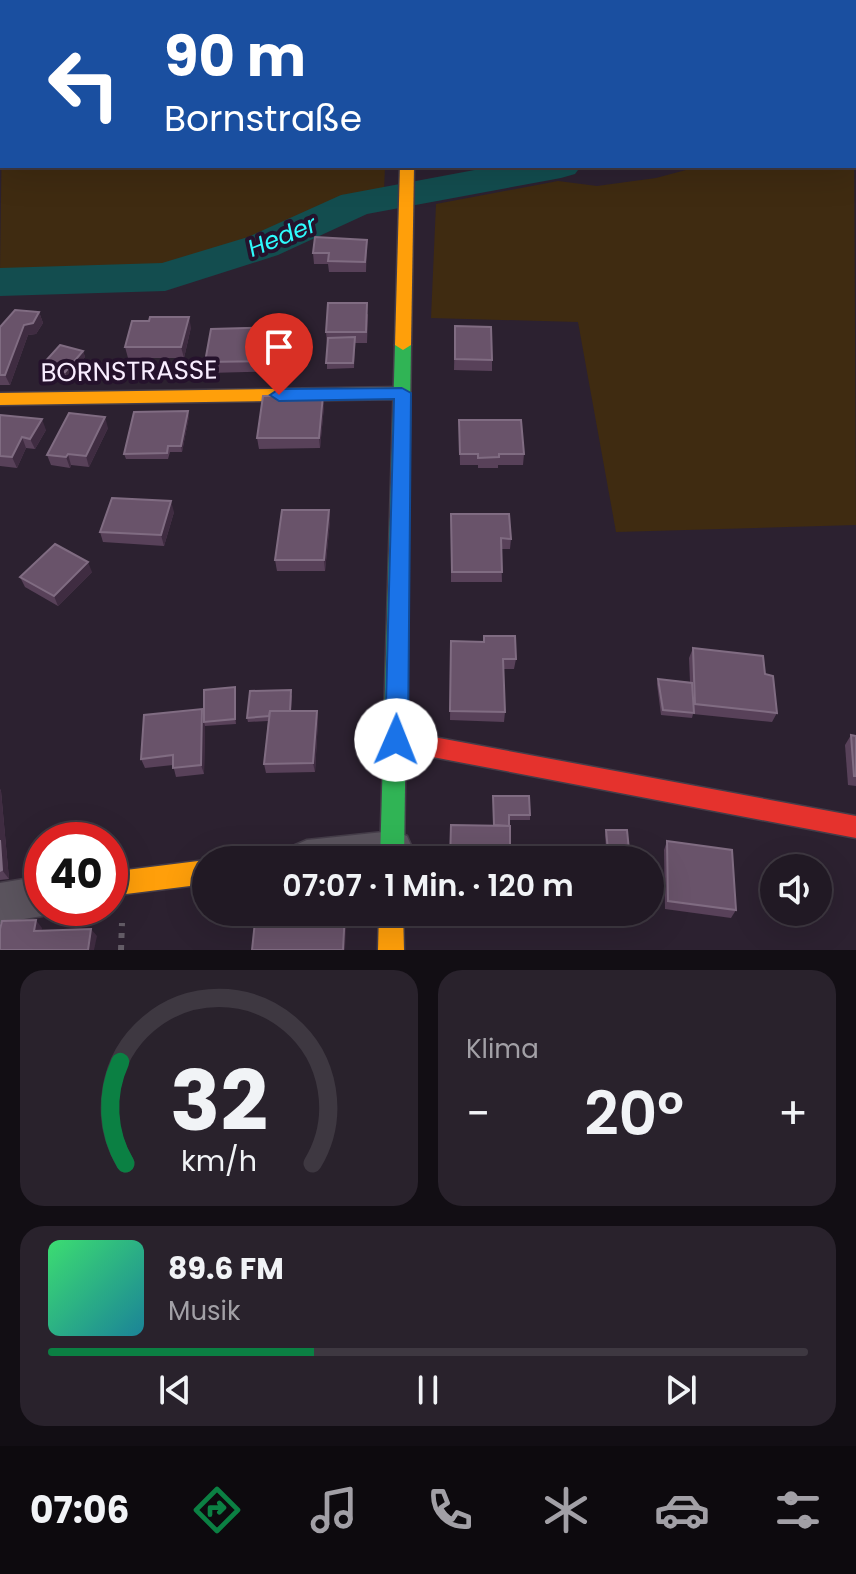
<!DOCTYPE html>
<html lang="de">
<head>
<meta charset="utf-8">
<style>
	body { margin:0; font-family:Poppins,sans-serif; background:#29222c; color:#f1f3f6; height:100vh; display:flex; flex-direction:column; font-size:30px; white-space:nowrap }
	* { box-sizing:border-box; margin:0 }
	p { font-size:26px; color:#a2a0a6 }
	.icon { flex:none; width:44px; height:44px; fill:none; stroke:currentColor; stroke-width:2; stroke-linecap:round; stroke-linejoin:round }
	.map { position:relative; height:950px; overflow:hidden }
	.panel { display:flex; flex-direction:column; gap:20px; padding:20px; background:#120e14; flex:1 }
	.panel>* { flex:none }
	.banner { position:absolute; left:0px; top:0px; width:856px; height:168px; box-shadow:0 8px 32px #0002,0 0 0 2px #3e3841; background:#1a4fa0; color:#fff; overflow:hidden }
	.fabs { position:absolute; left:760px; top:854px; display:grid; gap:16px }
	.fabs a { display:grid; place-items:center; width:72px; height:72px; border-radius:50%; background:#211924; box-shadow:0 8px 32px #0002,0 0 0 2px #3e3841; font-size:40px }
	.speed { position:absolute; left:24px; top:822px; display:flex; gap:16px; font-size:40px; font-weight:700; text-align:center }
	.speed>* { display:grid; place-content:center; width:104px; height:104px; border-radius:50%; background:#211924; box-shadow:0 8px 32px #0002,0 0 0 2px #3e3841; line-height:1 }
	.speed .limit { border:12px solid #d22; background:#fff; color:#111 }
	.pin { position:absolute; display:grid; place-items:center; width:68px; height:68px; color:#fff; margin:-82px -34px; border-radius:50% 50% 50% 0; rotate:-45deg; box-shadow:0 0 8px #0007 }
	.pin .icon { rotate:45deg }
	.me { position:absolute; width:88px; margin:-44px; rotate:1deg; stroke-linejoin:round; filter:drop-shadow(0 0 6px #0008) }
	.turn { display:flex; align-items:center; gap:28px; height:168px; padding:0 32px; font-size:36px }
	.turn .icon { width:104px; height:104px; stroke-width:2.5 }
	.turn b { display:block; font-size:56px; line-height:68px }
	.big { font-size:60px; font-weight:600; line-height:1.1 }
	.panel .widget { flex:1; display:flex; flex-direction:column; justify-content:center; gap:12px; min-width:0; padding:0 28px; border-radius:24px; background:#29222c }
	.panel .dial { align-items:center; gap:0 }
	.dial svg { height:208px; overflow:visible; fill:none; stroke:#3e3841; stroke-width:7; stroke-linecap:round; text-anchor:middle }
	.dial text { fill:#f1f3f6; stroke:none }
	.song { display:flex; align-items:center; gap:24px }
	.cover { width:96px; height:96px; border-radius:12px; background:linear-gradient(135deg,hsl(140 70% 55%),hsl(190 70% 35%)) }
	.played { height:8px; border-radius:4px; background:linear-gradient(90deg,#0b8043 35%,#3e3841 35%) }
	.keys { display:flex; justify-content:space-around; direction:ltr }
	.heat { display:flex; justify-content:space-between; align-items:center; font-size:44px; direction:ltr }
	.panel .tiles { flex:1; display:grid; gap:20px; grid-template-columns:1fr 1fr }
	.widget:last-child { grid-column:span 2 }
	.trip { position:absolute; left:192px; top:846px; width:472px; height:80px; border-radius:40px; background:#211924; box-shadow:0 8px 32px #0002,0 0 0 2px #3e3841; font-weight:600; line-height:80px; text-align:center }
	.tabs { display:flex; height:128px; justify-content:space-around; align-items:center; background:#0d0a0e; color:#a2a0a6 }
	.tabs .icon { width:56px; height:56px }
	.tabs .current { color:#0b8043 }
	.tabs b { font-size:36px; color:#f1f3f6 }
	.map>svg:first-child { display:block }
</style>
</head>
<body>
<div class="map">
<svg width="856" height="950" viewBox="0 0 856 950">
	<rect width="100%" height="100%" fill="#2c2130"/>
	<g fill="#3f2b11">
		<path d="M2 125V166H385L384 191 312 212 258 239 169 266 0 273Z"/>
		<path d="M854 132 856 525 616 532 578 322 431 318 436 204 558 181 597 186 656 178 701 166H854Z"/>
	</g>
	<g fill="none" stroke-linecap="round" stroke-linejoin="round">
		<path stroke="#134d4f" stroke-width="6" d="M280 0 288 2"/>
		<g fill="#134d4f" fill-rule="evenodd">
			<path d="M745 0H793L744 2Z"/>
			<path d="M854 100H856L854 123Z"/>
			<path d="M496 166H581L575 174 561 178 367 214 278 255 165 291 0 296V268L162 263 248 237 341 195Z"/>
		</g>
		<defs>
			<path id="lane" d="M321 0H333L335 2H323Z"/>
			<g id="street">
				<path d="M393 831 407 836 413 850 409 860H287L293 846 307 840Z"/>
				<path d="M42 876V908H57L56 910 42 916 0 923V883Z"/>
			</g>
			<path id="fast" d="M403 340 411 345 404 860H380L395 345Z"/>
			<g id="slow">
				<path d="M399 0H409L410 2H400Z"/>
				<path d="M400 166H414L411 345 403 350 395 345Z"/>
				<path d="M402 387 410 393 402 399 0 405V393Z"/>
				<path d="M206 860V884L110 896V872Z"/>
				<path d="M379 912H403L404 950H378Z"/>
			</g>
			<path id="jam" d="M396 730 856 816V838L396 750 388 747 385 740 388 733Z"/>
		</defs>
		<use href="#lane" stroke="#453d49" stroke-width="3"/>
		<use href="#street" stroke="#453d49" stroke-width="3"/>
		<use href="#fast" stroke="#453d49" stroke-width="3"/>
		<use href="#slow" stroke="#453d49" stroke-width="3"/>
		<use href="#jam" stroke="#453d49" stroke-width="3"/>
		<path stroke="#645d67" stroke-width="6" stroke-dasharray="5 7" stroke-linecap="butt" d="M121 950 122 923"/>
		<use href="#lane" fill="#5b545e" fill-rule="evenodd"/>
		<use href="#street" fill="#5b545e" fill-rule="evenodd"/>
		<use href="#fast" fill="#30b455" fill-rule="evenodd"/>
		<use href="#slow" fill="#ff9f0a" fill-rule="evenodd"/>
		<use href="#jam" fill="#e5322d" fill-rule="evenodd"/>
	</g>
	<g fill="#584159">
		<path d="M135 0H183L184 2H135Z"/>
		<path d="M367 240 366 272H329L328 264H314L313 253Z"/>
		<path d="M39 312 43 323 36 334 28 335 10 385H0V327Z"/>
		<path d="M368 314 367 343H355L354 368 327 369V343L326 332Z"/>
		<path d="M455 326 492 360V371L454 370Z"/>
		<path d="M191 327 184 358H128L125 347Z"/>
		<path d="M284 338 280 371 208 373 205 362Z"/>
		<path d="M83 351 85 357 67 377 44 371 42 365Z"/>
		<path d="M323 395 324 406 320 448 259 449 257 438Z"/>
		<path d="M0 415 46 430 35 449 26 448 17 468 0 466Z"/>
		<path d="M189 416 182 452H170L168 459H126L124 454Z"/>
		<path d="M459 420 524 454 523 465H498V468H478V465H460Z"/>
		<path d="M108 428 89 467 71 465 70 468 51 465 47 455Z"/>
		<path d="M329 510 330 521 325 571H277L275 560Z"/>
		<path d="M174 512 164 546 103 542 100 532Z"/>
		<path d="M451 514 511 539 510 549H501L502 582H451Z"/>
		<path d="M92 572 58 606 25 587 20 577Z"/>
		<path d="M451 641 516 659 514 669H503L505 712 504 722 450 720Z"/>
		<path d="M693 648 765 674 777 713 772 722 693 714 692 718 661 715 657 684 658 679 690 682 689 658Z"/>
		<path d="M235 687 236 692V724L205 726 204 774 176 777 173 765 145 768 141 759 204 715Z"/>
		<path d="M292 695 291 711H317L318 720 315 772 266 773 264 764 268 721 248 722 247 718Z"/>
		<path d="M851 735 856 736V786L848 785 845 745Z"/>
		<path d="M0 789 1 791 9 879 0 880Z"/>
		<path d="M493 796 530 815V820H509L494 825Z"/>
		<path d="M606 830 630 860H607L605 835Z"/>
		<path d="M667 841 736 910 731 918 665 909 664 850Z"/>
		<path d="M455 912 510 920 509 928 455 927Z"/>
	</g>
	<g fill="#3f2c41">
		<path d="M171 0H183L184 2H168Z"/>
		<path d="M39 312 43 323 36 334 28 335 10 385 5 375 24 325Z"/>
		<path d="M189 317 191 327 184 358 181 347Z"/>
		<path d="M282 327 284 338 280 371 279 361Z"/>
		<path d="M83 351 85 357 67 377 65 372Z"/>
		<path d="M323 395 324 406 320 448 319 438Z"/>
		<path d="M188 411 189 416 182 452 181 446Z"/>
		<path d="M105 417 108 428 89 467 86 456Z"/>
		<path d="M42 419 46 430 35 449 30 439Z"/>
		<path d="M22 437 26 448 17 468 12 457Z"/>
		<path d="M68 454 71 465 70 468 66 457Z"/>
		<path d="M171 501 174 512 164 546 161 535Z"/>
		<path d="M329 510 330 521 325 571 324 560Z"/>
		<path d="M88 562 92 572 58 606 54 596Z"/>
		<path d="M235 687 236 692V724L235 719Z"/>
		<path d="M202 709 205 719 204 722 205 726 204 774 201 765Z"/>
		<path d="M317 711 318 720 315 772 313 763Z"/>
		<path d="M0 789 1 791 9 879 2 870 0 840Z"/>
		<path d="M345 912H347L345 950H343Z"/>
		<path d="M36 920 42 928 40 939 34 931Z"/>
		<path d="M91 929 97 936 94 950H88Z"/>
	</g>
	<g fill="#69536a" stroke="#806c82" stroke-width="2">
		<path d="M144 0H171L168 2H150Z"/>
		<path d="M315 237 367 240 365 262 328 261 329 253H313Z"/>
		<path d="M328 303H367L366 332H326Z"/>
		<path d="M15 310 39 312 33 323 24 325 5 375H0V327Z"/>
		<path d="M150 317H189L181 347H125L132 321H149Z"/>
		<path d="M455 326 491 327 492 360 455 359Z"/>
		<path d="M282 327 279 361 205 362 211 329Z"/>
		<path d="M355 337 353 363H326L328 338Z"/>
		<path d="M60 345 83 351 65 372 42 365Z"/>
		<path d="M323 395 319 438H257L263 396Z"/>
		<path d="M188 411 181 446H168L167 453 124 454 134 412Z"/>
		<path d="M69 413 105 417 86 456 68 454 66 457 47 455Z"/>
		<path d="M0 415 42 419 30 439 22 437 12 457 0 456Z"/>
		<path d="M459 420H521L524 454H499V457L478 458V454H460Z"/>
		<path d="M112 498 171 501 161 535 100 532Z"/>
		<path d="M282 510H329L324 560H275Z"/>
		<path d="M451 514H509L511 539 501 538 502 572H452Z"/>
		<path d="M55 544 88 562 54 596 20 577Z"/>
		<path d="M484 636H515L516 659H503L505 712 450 711 451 641 484 642Z"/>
		<path d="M693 648 763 656 765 674 773 676 777 713 695 704Z"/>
		<path d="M658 679 692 683 694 713 663 710Z"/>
		<path d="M235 687V719L204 722V690Z"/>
		<path d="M291 690 290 711H270L269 716 247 718 250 691Z"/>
		<path d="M202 709 201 765 173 768V755L141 759 144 715Z"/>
		<path d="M270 711H317L313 763 264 764Z"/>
		<path d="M851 735 856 736V776H854Z"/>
		<path d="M493 796H529L530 815H509V826L494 825Z"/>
		<path d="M451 825 510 826V860H450Z"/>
		<path d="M606 830H627L630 860H609Z"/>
		<path d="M0 840 2 870 0 871Z"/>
		<path d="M667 841 732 850 736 910 668 901Z"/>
		<path d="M256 912H345L343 950H252Z"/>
		<path d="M455 912H510V920L455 919Z"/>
		<path d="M36 920 34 931 91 929 88 950H0V929L2 921Z"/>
	</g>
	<path fill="#1a73e8" stroke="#114b97" stroke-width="2" d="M402 388 411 393 408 740 404 747 396 750 389 747 385 740 394 399 279 401 270 395 279 389Z"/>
	<g text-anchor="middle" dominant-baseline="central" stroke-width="8" stroke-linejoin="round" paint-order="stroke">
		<g font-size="24" font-style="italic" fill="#2efafc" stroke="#25122c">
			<text transform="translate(282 236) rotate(-22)">Heder</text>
		</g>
		<g font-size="26" fill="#f9edff" stroke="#25122c">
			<text transform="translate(129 371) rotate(-1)">BORNSTRASSE</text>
		</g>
	</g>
</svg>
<div class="fabs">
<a><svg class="icon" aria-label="sound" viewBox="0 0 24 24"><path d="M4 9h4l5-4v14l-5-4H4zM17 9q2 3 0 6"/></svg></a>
</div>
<div class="speed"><div class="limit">40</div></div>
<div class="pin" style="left:279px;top:395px;background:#d93025"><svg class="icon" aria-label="arrive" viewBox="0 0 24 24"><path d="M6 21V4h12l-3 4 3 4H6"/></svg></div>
<svg class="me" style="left:396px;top:740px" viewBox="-20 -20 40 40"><circle r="19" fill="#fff"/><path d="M0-13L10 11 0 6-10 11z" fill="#1a73e8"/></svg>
<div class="trip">07:07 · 1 Min. · 120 m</div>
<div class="banner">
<div class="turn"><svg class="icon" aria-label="left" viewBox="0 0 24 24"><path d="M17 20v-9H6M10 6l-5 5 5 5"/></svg><div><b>90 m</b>Bornstraße</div></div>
</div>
</div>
<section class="panel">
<div class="tiles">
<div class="widget dial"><svg viewBox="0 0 100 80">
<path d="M14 69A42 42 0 1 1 86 69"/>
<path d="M14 69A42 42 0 0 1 12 30" stroke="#0b8043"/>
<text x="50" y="56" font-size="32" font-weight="700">32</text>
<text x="50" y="72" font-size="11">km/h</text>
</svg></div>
<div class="widget"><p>Klima</p>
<div class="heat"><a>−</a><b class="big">20°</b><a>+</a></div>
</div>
<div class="widget">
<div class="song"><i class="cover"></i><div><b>89.6 FM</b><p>Musik</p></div></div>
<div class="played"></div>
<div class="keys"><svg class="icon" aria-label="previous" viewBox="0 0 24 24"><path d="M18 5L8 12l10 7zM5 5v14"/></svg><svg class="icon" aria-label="pause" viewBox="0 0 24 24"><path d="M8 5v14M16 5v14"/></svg><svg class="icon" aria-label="next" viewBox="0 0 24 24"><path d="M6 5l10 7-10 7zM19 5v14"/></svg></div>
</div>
</div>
</section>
<nav class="tabs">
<b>07:06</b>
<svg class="icon current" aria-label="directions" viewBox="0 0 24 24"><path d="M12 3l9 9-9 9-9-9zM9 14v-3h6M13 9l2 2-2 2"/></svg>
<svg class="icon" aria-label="music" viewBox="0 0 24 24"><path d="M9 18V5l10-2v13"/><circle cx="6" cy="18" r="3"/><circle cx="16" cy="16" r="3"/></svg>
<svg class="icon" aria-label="phone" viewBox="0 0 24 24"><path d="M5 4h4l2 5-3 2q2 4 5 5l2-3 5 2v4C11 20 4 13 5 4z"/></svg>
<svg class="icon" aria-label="climate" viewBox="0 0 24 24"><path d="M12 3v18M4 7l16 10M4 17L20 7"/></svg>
<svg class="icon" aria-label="car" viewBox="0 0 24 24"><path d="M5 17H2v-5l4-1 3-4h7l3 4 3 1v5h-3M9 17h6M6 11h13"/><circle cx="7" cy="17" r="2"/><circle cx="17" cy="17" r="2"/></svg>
<svg class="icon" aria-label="filters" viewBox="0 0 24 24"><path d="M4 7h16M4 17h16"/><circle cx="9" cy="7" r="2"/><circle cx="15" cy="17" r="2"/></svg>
</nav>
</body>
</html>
